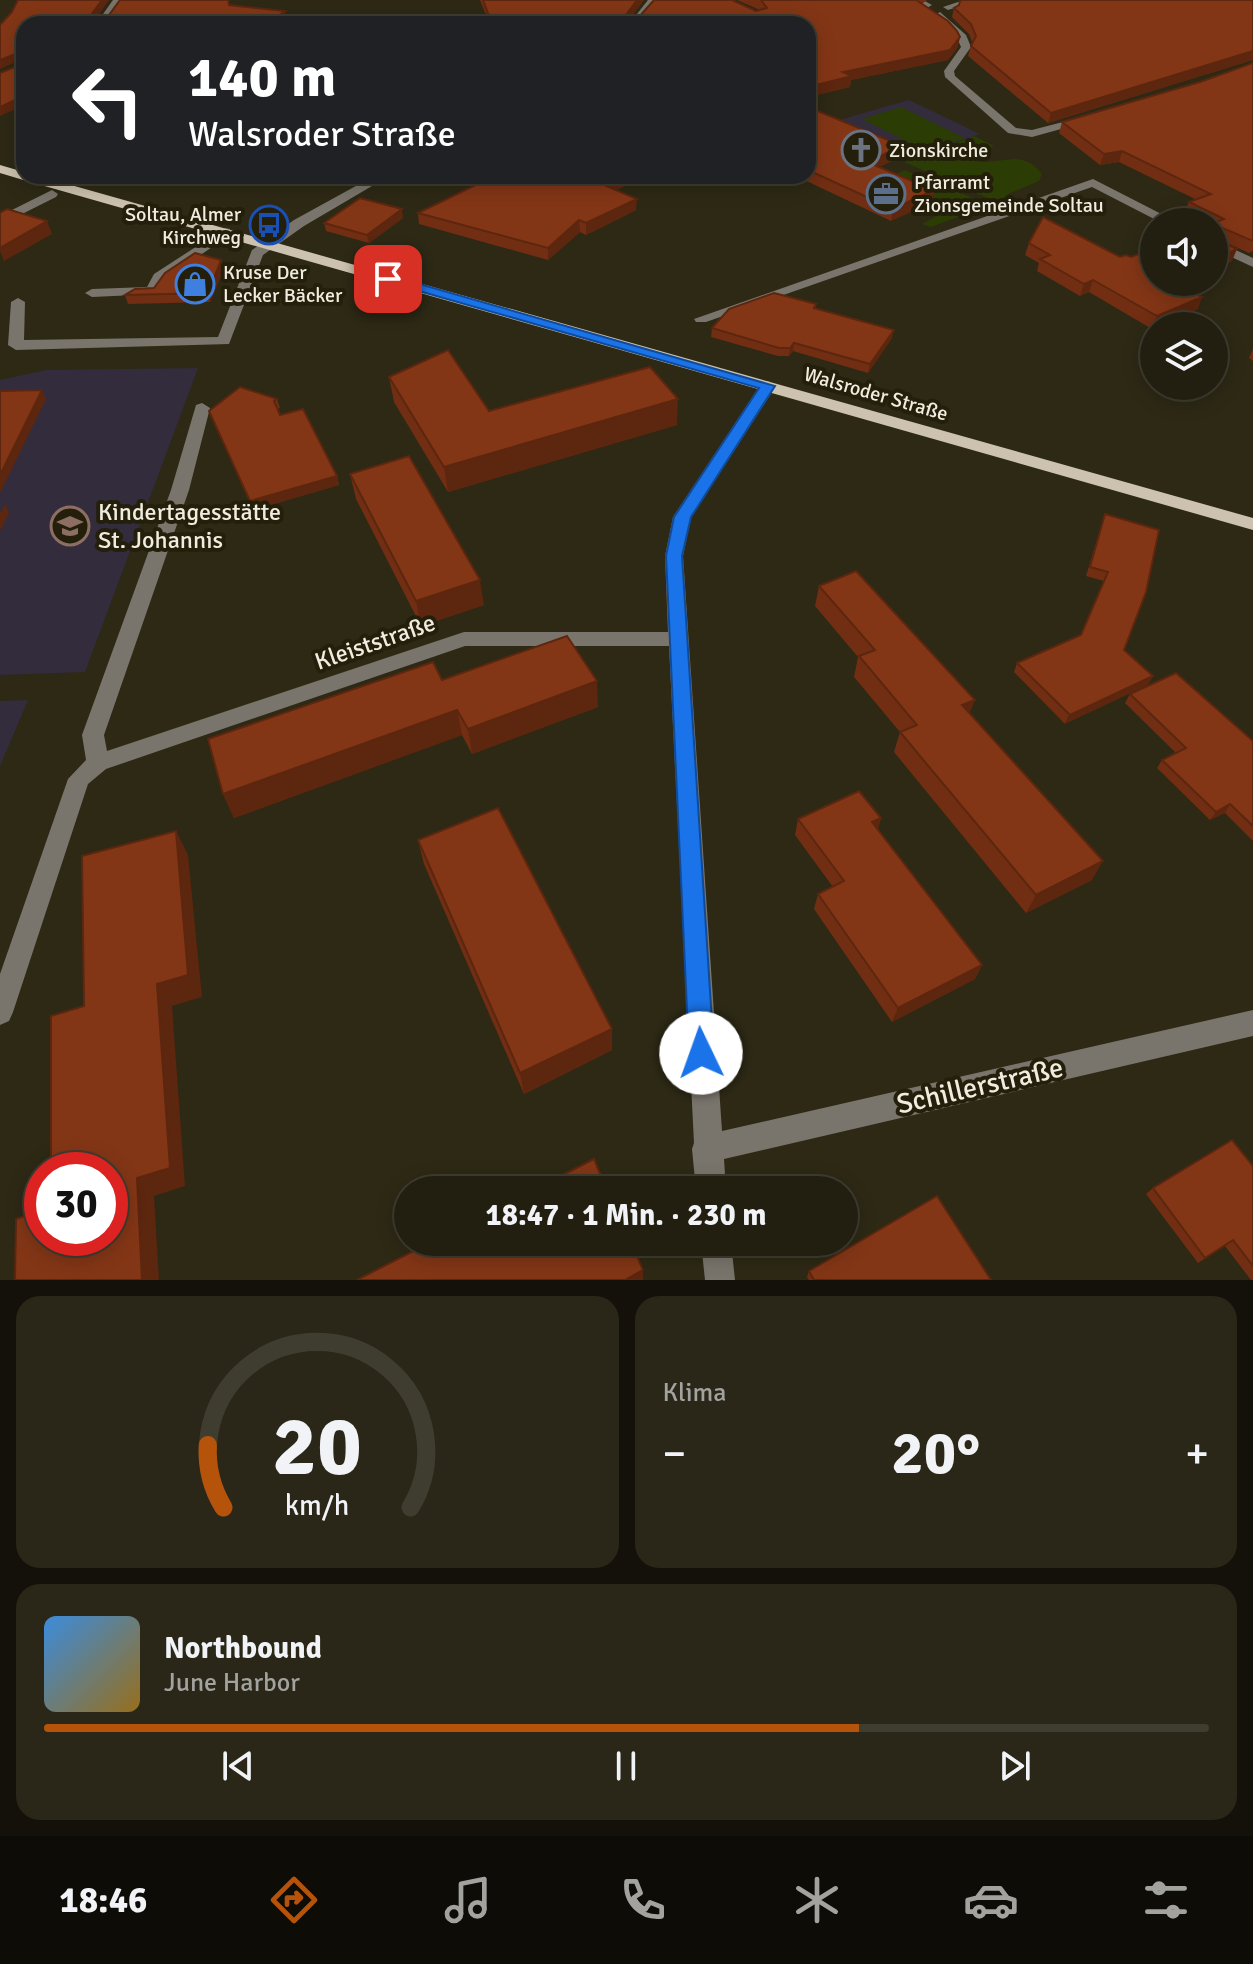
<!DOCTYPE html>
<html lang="de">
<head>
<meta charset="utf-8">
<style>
	body { margin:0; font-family:Signika,sans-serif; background:#2a2719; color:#f1f3f6; height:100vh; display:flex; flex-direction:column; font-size:30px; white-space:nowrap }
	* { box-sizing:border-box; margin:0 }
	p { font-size:26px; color:#a2a29f }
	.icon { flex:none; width:44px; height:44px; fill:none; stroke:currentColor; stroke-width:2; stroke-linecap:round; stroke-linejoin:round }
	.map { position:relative; height:1280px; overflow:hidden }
	.details { display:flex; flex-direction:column; gap:16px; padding:16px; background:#131109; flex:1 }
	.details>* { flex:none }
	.banner { position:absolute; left:16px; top:16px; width:800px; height:168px; border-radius:24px; box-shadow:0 4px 20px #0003,0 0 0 2px #3f3d30; background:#202124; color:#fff; overflow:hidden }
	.tools { position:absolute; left:1140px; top:208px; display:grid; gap:16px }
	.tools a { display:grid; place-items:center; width:88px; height:88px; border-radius:50%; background:#221f10; box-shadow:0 4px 20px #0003,0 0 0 2px #3f3d30; font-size:40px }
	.speed { position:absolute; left:24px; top:1152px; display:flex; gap:16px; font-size:40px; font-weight:700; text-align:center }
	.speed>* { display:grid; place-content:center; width:104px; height:104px; border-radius:50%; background:#221f10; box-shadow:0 4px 20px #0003,0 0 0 2px #3f3d30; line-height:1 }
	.speed .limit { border:12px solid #d22; background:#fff; color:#111 }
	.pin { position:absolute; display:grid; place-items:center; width:68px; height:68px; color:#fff; margin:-34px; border-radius:16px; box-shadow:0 4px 12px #0006 }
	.me { position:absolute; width:88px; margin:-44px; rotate:357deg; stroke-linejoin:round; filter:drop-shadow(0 0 6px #0008) }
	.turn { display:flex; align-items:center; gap:28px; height:168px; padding:0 40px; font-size:36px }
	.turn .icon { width:104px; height:104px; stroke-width:2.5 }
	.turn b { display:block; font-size:56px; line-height:68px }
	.big { font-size:60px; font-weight:800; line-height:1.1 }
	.details .widget { flex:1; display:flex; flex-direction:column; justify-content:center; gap:12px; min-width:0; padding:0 28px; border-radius:24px; background:#2a2719 }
	.details .dial { align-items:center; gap:0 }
	.dial svg { height:208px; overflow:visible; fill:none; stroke:#3f3d30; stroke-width:7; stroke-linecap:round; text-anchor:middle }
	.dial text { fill:#f1f3f6; stroke:none }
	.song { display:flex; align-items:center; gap:24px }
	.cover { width:96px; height:96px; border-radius:12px; background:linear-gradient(135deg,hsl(210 70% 55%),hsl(40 70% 35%)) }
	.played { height:8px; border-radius:4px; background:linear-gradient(90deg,#b45309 70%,#3f3d30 70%) }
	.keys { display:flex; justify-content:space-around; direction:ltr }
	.heat { display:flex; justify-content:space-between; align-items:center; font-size:44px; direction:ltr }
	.details .tiles { flex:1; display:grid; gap:16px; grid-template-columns:1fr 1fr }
	.widget:last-child { grid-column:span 2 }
	.trip { position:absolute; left:394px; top:1176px; width:464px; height:80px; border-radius:40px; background:#221f10; box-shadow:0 4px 20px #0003,0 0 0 2px #3f3d30; font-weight:800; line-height:80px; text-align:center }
	.tab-bar { display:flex; height:128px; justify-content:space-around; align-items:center; background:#0e0c06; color:#a2a29f }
	.tab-bar .icon { width:56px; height:56px }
	.tab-bar .selected { color:#b45309 }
	.tab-bar b { font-size:36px; color:#f1f3f6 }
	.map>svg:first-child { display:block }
</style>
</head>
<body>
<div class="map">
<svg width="1253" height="1280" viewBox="0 0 1253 1280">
	<rect width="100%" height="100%" fill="#2d2915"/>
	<g fill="#332c3c">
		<path d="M909 100 980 134 919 155 891 153 808 129Z"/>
		<path d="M198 368 85 672 0 675V380L47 370Z"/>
		<path d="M28 700 0 766V701Z"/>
	</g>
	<g fill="#2b3c05">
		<path d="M901 107 965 138 926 151 862 119Z"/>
		<path d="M974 136 994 146 973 156 976 161C1000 166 1022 147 1042 174L1039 181 1008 194 999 203 904 162Z"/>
		<path d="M905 170 990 205 931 227 922 224 949 209 881 181Z"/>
	</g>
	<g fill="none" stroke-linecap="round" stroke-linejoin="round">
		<g fill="#7a756c" fill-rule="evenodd">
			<path d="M113 0H123L106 24H96Z"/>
			<path d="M648 0H658L639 24H629Z"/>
			<path d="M909 0H923L932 5 927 8Z"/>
			<path d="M964 0H980L948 10 943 7Z"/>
			<path d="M940 12 966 35 971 47 954 71 955 76 1016 128 1032 130 1086 116 1092 119 1090 121 1032 137 1008 133 945 77 944 71 961 47 957 38 935 15Z"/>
			<path d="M374 176H389L304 226 263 255 229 344 16 350 8 345 11 302 18 298 25 302 24 340 218 337 252 250 294 220Z"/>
			<path d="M1093 179 1177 222H1160L1092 187 706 322H696L694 319Z"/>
			<path d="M52 190 58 194 56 197 0 225V216Z"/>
			<path d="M225 228 230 229V235L165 279 157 294 92 297 85 293 92 289 147 287 154 274Z"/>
			<path d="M1214 240 1253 258V267L1214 249Z"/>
			<path d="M768 381 776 386 691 517 683 556 722 1131 1253 1010V1036L724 1159 726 1190H696L692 1149 694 1143 669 646H465L106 769 88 784 13 1012 9 1021 0 1025V974L68 779 86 760 82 735 171 490 196 405 202 403 210 408 189 490 104 735 107 751 464 632H668L665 556 673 517 762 383Z"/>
			<path d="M701 1242H731L735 1280H705Z"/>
		</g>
		<path fill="#cdc2af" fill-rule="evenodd" d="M0 165 24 172V176H39L1253 518V530L20 179 0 173Z"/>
	</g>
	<g fill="#712e13">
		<path d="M480 0H644L632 16 639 17 760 10 737 0H927L922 4 958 47 948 60 851 80 850 87 808 97V24L488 20Z"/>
		<path d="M1253 0V60L1048 123 968 56 972 42 969 34 952 17 954 8 959 5Z"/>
		<path d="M1253 63V251L1249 253 1218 239 1232 261 1214 268V222H1203L1184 213 1189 202 1195 199 1119 162 1100 165 1059 133 1062 122 1200 82Z"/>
		<path d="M808 107 896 149 894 160 879 167 934 190 932 202 891 221 796 176H808Z"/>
		<path d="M477 176H646L616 190 636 210 586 235 580 232 548 260 419 224 418 213 485 180Z"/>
		<path d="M403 218 369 243 326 231 324 223Z"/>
		<path d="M1029 243 1120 257H1131L1178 284 1198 309 1158 326H1154L1152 329 1089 292 1080 296 1037 271 1039 263 1025 255Z"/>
		<path d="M224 269 210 302 128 304 125 295Z"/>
		<path d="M816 304V309L892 338 868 373 793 351 789 356H778L711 337 712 328Z"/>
		<path d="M1253 349V361L1249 358Z"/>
		<path d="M389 377 489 411 677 425 448 492 394 402Z"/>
		<path d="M277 399 280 408 277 409 280 415 337 476 339 485 253 510 209 411Z"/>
		<path d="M350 474 484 605 421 626 356 499Z"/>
		<path d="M1105 514 1159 530 1065 724 1014 672 1017 663 1081 636 1104 581 1086 576Z"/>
		<path d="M819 586 970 714 1092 880 1026 913 894 752 900 732 854 677 858 657 815 606Z"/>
		<path d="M442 680 598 707 472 754 462 735 234 818 223 794Z"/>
		<path d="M1130 694 1253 741V841L1225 813 1210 820 1157 768 1162 760 1176 753 1125 703Z"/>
		<path d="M881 818 878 829 982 965 975 979 892 1022 814 909 818 894 833 887 795 835 798 819Z"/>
		<path d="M418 840 612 1050 524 1094 424 864Z"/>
		<path d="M1253 1166V1280H1251L1225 1246 1198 1263 1146 1194 1153 1188Z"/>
		<path d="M809 1271 991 1280H809L807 1277Z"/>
	</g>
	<g fill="#5c260f">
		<path d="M102 0H109L94 22V24L91 15Z"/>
		<path d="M637 0H644L626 24V15Z"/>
		<path d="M285 11 286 19 278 24H266Z"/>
		<path d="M960 37 958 47 948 60 851 80 850 87 808 97V87L843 72Z"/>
		<path d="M1253 51V60L1048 123 1051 113Z"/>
		<path d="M20 52 23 59 0 69V60Z"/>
		<path d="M24 96V105L0 116V107Z"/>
		<path d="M893 142 891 151 896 149 894 160 865 173 867 162 887 145Z"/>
		<path d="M1122 151 1119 162 1100 165 1104 154Z"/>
		<path d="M622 176H646L604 196V185Z"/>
		<path d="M934 190 932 202 891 221 893 209Z"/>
		<path d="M637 199 636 210 586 235V223Z"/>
		<path d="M402 209 403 218 369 243 367 235Z"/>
		<path d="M579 220 580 232 548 260V248Z"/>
		<path d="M47 221 52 234 4 261 0 251V248Z"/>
		<path d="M1237 249 1232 261 1214 268V259Z"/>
		<path d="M221 260 224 269 210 302 208 293Z"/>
		<path d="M1093 280 1089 292 1080 296 1084 284Z"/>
		<path d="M1202 297 1198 309 1158 326H1154L1152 329 1157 316Z"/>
		<path d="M894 330 892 338 868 373 870 364Z"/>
		<path d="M794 343 793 351 789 356 790 348Z"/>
		<path d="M42 390 46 399 0 493V475Z"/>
		<path d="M678 399 677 425 448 492 444 467Z"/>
		<path d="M337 476 339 485 253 510 250 501Z"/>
		<path d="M5 504 9 513 0 531V513Z"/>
		<path d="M480 580 484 605 421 626 416 601Z"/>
		<path d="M1153 676 1148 685 1065 724 1070 715Z"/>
		<path d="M597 681 598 707 472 754 468 729Z"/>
		<path d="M975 700 967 720 962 705Z"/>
		<path d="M457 710 462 735 234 818 223 794Z"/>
		<path d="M1230 804 1225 813 1210 820 1216 812Z"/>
		<path d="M881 818 876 834 872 822Z"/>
		<path d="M176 831 188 855 202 997 172 1006 185 1186 154 1196 159 1280H142L137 1178 157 984Z"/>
		<path d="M1103 861 1092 880 1026 913 1036 895Z"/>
		<path d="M982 965 975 979 892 1022 898 1008Z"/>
		<path d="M612 1029V1050L524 1094 520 1073Z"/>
		<path d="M643 1270V1280H625Z"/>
	</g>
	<g fill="#833616" stroke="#5c260f" stroke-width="2">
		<path d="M18 0H102L91 15 92 19H106L120 0H228L229 5 285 11 266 24H24V54L20 52 0 60V25L12 12Z"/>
		<path d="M483 0H637L626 15 639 17 654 0H732L756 11 767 8 761 0H916L948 21 957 31 960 37 950 50 843 72 852 76 808 87V24H478L490 19Z"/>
		<path d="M962 0H1253V51L1051 113 971 46 976 36 971 24 954 8 959 5 960 1Z"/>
		<path d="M24 56V96L0 107V73L22 64Z"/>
		<path d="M1253 63V241L1218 226V240L1237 249 1214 259V223L1224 219 1189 202 1211 194 1122 151 1104 154 1062 122 1200 82Z"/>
		<path d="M808 107 893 142 887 145 896 149 867 162 934 190 893 209 808 170Z"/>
		<path d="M494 176H622L604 185 637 199 586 223 579 220 548 248 418 213Z"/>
		<path d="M360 198 402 209 367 235 324 223Z"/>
		<path d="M7 209 47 221 0 248V213Z"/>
		<path d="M1043 217 1120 257 1126 255 1131 257 1154 248V282H1174L1202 297 1157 316 1093 280 1084 284 1040 259 1050 255 1029 243Z"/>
		<path d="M195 253 221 260 208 293 125 295 135 289 154 288 165 273Z"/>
		<path d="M774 293 816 304 814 308 894 330 870 364 794 343 790 348H779L712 328 729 309Z"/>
		<path d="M448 350 489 411 650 367 678 399 444 467 389 377Z"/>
		<path d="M240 387 277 399 274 401 280 415 303 409 337 476 250 501 209 411Z"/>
		<path d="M42 390 0 475V391Z"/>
		<path d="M409 456 480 580 416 601 350 474Z"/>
		<path d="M1105 514 1159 530 1146 592 1124 650 1153 676 1070 715 1017 663 1081 635 1108 572 1090 567Z"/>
		<path d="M856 571 975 700 962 705 1103 861 1036 895 900 732 917 725 859 656 875 650 819 586Z"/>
		<path d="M567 636 597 681 468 729 457 710 223 794 208 739 433 662 442 680Z"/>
		<path d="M1176 673 1253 741V826L1230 804 1216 812 1162 760 1186 748 1130 694Z"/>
		<path d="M859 791 881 818 872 822 982 965 898 1008 818 894 844 881 798 819Z"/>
		<path d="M498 808 612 1029 520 1073 418 840Z"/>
		<path d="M176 831 188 975 157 984 170 1168 137 1178 142 1280H15L16 1219 42 1210V1238H110V1170H51V1016L84 1006 82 856Z"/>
		<path d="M1232 1140 1253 1166V1266L1233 1240 1205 1258 1153 1188Z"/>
		<path d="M594 1159 607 1190H533Z"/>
		<path d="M937 1196 991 1280H814L809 1271Z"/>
		<path d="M431 1242H631L643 1270 625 1280H357Z"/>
	</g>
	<path fill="#1a73e8" stroke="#114b97" stroke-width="2" d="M388 275 775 386 691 517 682 556 714 1053 710 1061 701 1065 693 1061 689 1053 666 556 674 517 759 388 384 281 382 279Z"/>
	<defs>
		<symbol id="church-ring" viewBox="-11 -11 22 22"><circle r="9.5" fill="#231f0b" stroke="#6b7280" stroke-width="1.5"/><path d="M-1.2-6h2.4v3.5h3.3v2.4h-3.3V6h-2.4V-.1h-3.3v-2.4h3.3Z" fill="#6b7280"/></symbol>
		<symbol id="office-ring" viewBox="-11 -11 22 22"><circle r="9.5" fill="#231f0b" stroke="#5c6f8a" stroke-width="1.5"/><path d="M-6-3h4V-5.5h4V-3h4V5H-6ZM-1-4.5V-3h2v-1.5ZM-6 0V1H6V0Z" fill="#5c6f8a"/></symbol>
		<symbol id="bus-ring" viewBox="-11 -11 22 22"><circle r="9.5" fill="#231f0b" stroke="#1a4fb4" stroke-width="1.5"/><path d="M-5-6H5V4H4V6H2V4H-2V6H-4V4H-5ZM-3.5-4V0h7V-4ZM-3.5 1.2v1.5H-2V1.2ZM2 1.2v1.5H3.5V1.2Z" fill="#1a4fb4"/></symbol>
		<symbol id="shop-ring" viewBox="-11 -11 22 22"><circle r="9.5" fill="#231f0b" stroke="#3f7fe0" stroke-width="1.5"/><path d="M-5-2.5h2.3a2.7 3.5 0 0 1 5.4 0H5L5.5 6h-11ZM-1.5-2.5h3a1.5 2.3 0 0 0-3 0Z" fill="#3f7fe0"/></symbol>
		<symbol id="school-ring" viewBox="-11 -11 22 22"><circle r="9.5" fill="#231f0b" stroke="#8d6e63" stroke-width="1.5"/><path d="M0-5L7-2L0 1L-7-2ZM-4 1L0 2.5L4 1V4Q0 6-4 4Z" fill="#8d6e63"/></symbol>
	</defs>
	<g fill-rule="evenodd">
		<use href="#church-ring" x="839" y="128" width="44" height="44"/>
		<use href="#office-ring" x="864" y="172" width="44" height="44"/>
		<use href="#bus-ring" x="247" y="203" width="44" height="44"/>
		<use href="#shop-ring" x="173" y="262" width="44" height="44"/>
		<use href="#school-ring" x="48" y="504" width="44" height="44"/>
	</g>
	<g text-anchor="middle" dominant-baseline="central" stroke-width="8" stroke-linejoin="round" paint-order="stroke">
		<g font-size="20" fill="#f0ede0" stroke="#231f0b" text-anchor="start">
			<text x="889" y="150">Zionskirche</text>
			<text x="914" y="182">Pfarramt<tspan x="914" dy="23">Zionsgemeinde Soltau</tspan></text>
			<text x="241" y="214" text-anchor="end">Soltau, Almer<tspan x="241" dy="23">Kirchweg</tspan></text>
			<text x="223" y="272">Kruse Der<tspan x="223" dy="23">Lecker Bäcker</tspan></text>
		</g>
		<g font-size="20" fill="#f0ede0" stroke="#231f0b">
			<text transform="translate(876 394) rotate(16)">Walsroder Straße</text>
		</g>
		<g font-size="24" fill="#f0ede0" stroke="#231f0b" text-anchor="start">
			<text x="98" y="512">Kindertagesstätte<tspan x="98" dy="28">St. Johannis</tspan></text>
		</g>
		<g font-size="24" fill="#f0ede0" stroke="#231f0b">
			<text transform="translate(375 642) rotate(-19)">Kleiststraße</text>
		</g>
		<g font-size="28" fill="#f0ede0" stroke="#231f0b">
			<text transform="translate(980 1086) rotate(-13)">Schillerstraße</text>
		</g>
	</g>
</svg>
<div class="tools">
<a><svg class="icon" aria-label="sound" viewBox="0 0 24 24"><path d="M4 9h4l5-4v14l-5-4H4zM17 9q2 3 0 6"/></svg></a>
<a><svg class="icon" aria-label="layers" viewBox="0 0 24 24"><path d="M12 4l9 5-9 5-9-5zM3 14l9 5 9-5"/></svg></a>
</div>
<div class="speed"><div class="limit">30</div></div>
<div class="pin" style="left:388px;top:279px;background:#d93025"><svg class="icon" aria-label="arrive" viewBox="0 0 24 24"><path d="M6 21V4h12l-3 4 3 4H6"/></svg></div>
<svg class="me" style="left:701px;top:1053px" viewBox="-20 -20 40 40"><circle r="19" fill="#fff"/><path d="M0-13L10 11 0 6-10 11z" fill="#1a73e8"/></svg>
<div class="trip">18:47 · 1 Min. · 230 m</div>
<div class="banner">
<div class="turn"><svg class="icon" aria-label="left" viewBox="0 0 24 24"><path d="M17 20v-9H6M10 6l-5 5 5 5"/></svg><div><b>140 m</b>Walsroder Straße</div></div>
</div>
</div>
<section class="details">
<div class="tiles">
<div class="widget dial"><svg viewBox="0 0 100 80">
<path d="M14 69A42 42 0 1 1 86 69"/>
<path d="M14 69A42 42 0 0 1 8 45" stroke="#b45309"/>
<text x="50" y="56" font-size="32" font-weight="700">20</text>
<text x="50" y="72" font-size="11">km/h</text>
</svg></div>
<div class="widget"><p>Klima</p>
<div class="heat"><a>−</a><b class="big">20°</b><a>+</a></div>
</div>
<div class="widget">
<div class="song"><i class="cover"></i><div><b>Northbound</b><p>June Harbor</p></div></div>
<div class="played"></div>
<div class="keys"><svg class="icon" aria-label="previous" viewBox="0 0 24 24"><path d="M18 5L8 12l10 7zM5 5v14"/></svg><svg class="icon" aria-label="pause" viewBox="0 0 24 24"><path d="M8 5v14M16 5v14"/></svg><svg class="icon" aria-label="next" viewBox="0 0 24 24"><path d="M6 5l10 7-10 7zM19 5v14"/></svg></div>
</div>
</div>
</section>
<nav class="tab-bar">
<b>18:46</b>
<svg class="icon selected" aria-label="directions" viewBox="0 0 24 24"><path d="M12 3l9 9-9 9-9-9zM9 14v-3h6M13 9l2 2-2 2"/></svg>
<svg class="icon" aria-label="music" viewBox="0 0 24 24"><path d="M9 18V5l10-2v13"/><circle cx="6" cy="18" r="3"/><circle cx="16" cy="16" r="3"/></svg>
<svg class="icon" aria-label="phone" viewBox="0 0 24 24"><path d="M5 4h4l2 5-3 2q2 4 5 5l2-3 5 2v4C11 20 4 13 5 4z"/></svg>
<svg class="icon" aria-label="climate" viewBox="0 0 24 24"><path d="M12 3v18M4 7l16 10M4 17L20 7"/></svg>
<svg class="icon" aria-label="car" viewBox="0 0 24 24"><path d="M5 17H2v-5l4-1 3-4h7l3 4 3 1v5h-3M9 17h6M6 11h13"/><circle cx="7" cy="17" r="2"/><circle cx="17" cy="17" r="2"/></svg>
<svg class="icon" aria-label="filters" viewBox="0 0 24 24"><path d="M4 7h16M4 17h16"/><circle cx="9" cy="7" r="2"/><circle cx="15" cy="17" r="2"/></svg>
</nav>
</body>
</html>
